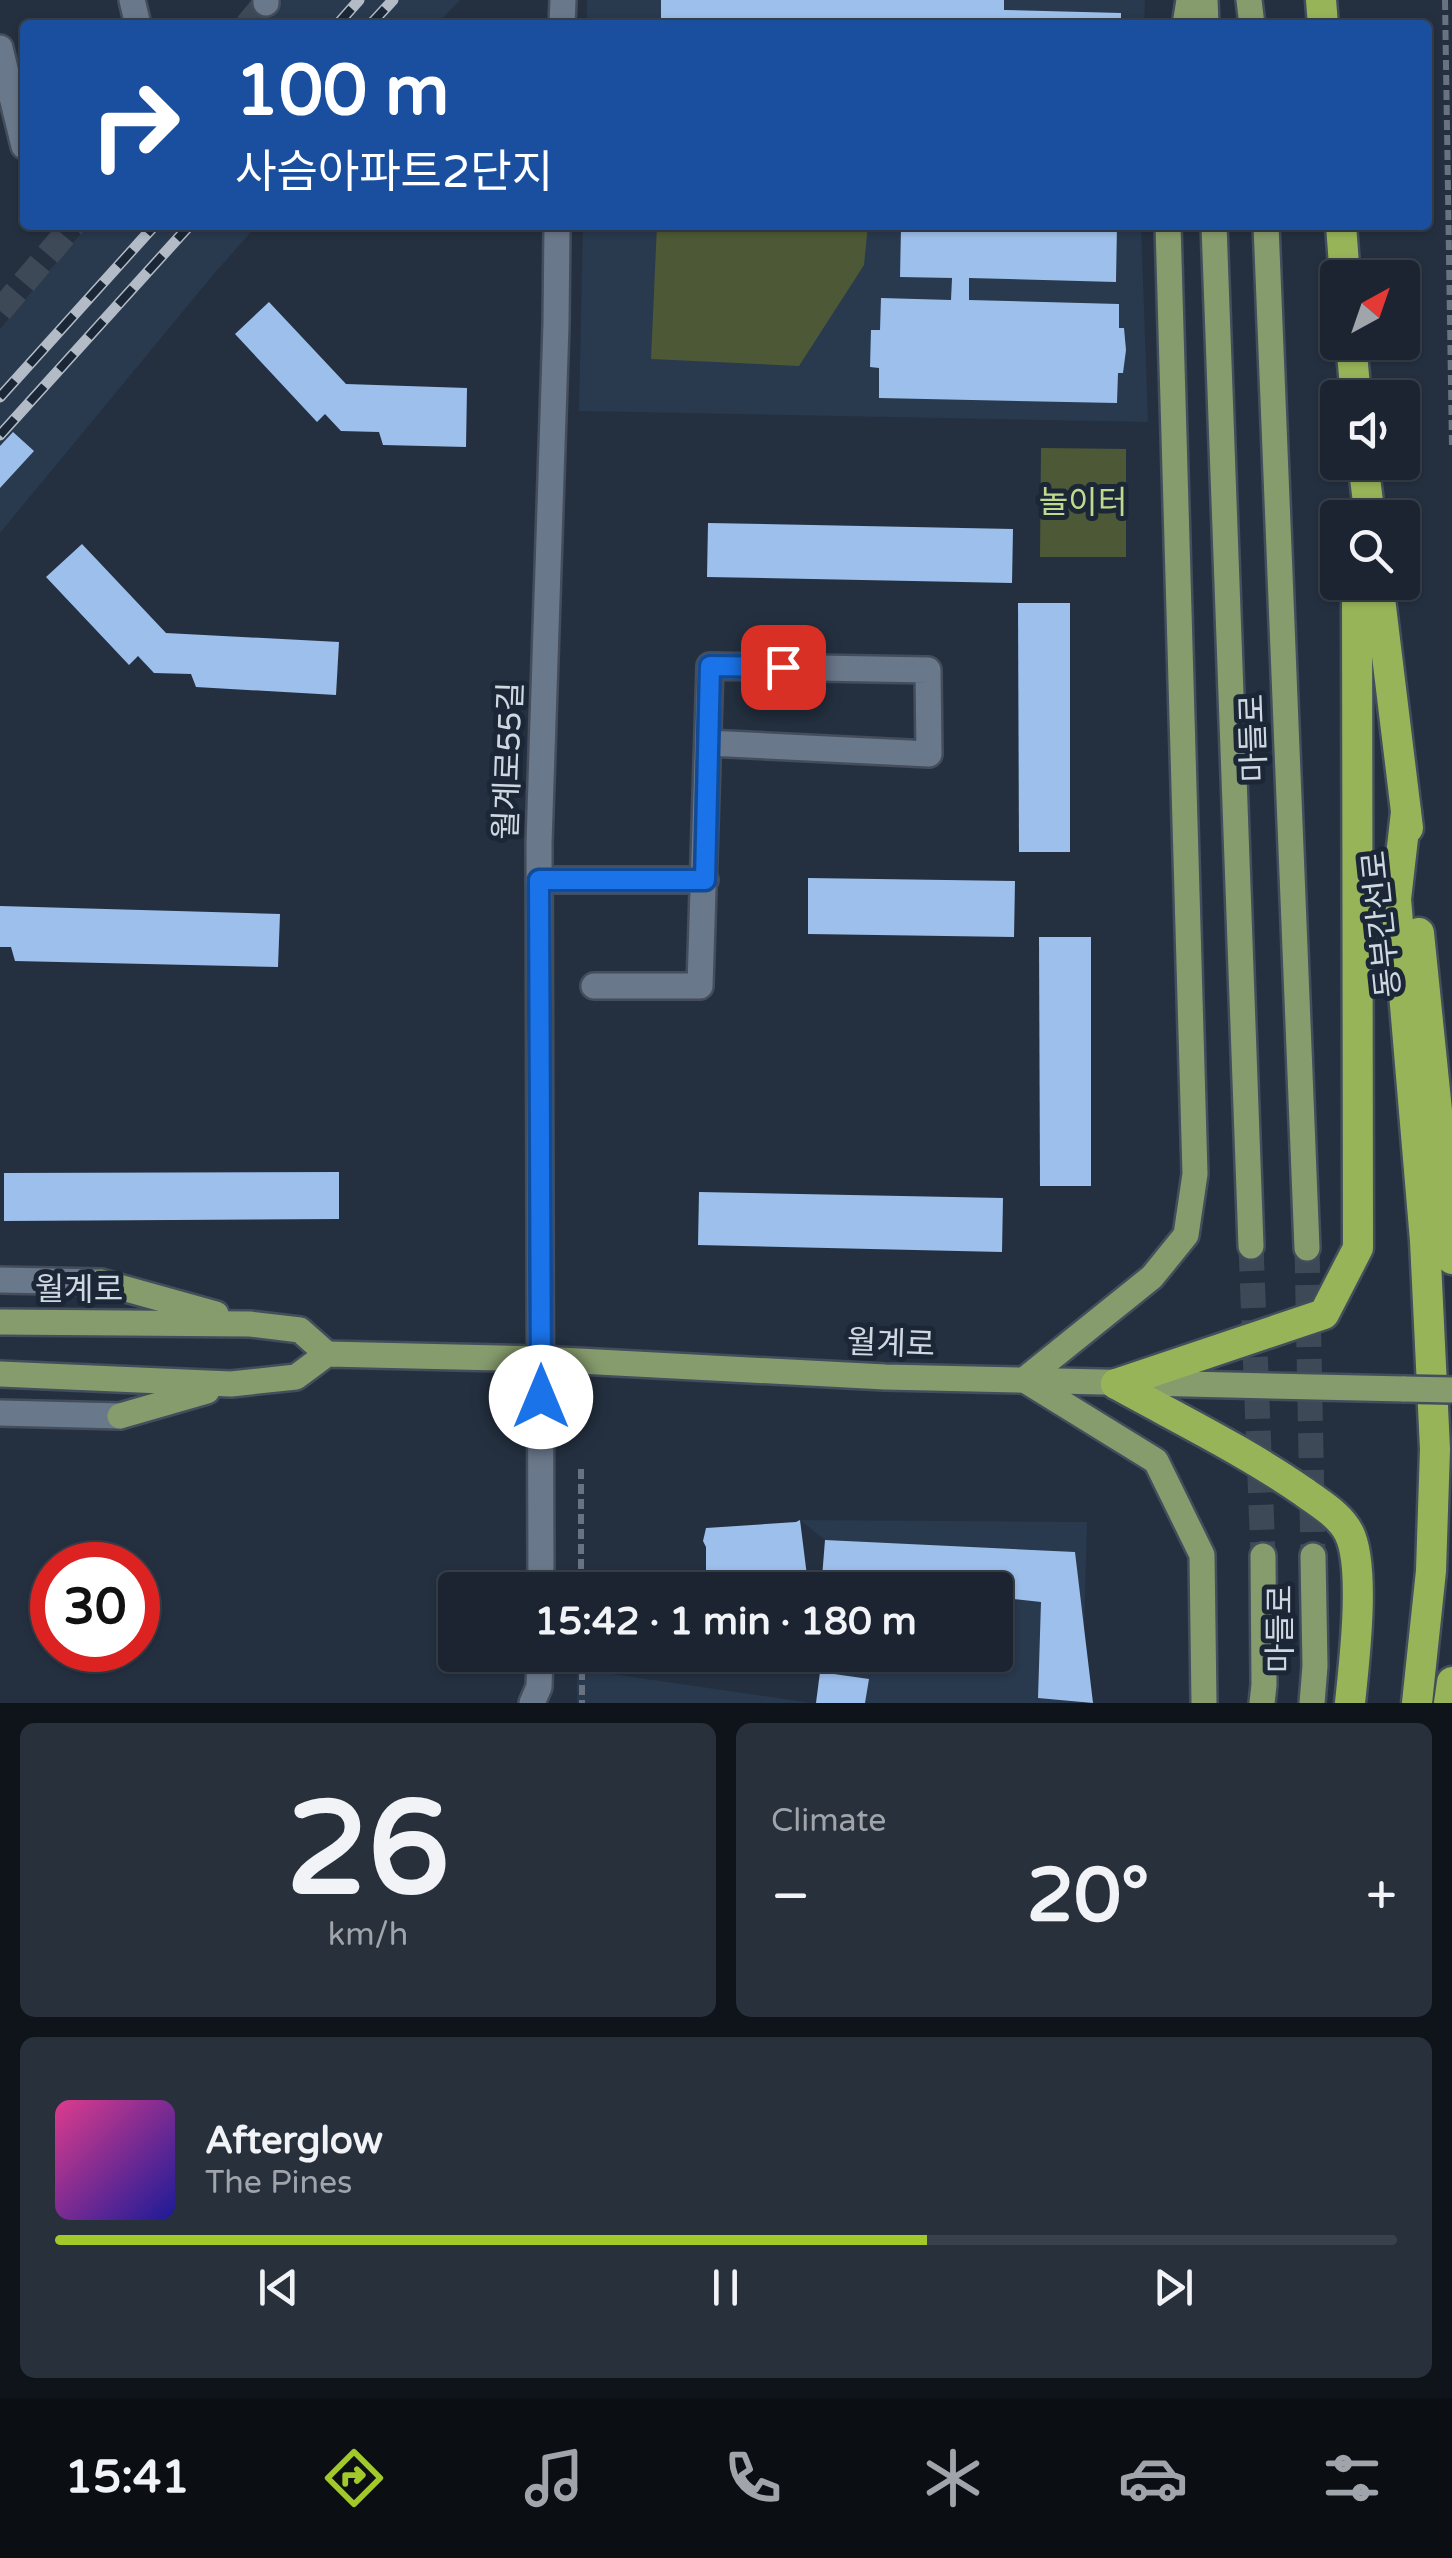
<!DOCTYPE html>
<html lang="en">
<head>
<meta charset="utf-8">
<style>
	body { margin:0; font-family:"Varela Round","Noto Sans KR",sans-serif; background:#28303c; color:#f1f3f6; height:100vh; display:flex; flex-direction:column; font-size:38px; white-space:nowrap }
	* { box-sizing:border-box; margin:0 }
	p { font-size:32px; color:#a0a4ab }
	.icon { flex:none; width:55px; height:55px; fill:none; stroke:currentColor; stroke-width:2; stroke-linecap:round; stroke-linejoin:round }
	.map { position:relative; height:1703px; overflow:hidden }
	.details { display:flex; flex-direction:column; gap:20px; padding:20px; background:#0f141a; flex:1 }
	.details>* { flex:none }
	.banner { position:absolute; left:20px; top:20px; width:1412px; height:210px; border-radius:10px; box-shadow:0 2px 8px #0004,0 0 0 2px #39414c; background:#1a4fa0; color:#fff; overflow:hidden }
	.needle { width:65px; rotate:40deg }
	.buttons { position:absolute; left:1320px; top:260px; display:grid; gap:20px }
	.buttons a { display:grid; place-items:center; width:100px; height:100px; border-radius:10px; background:#1b2430; box-shadow:0 2px 8px #0004,0 0 0 2px #39414c; font-size:50px }
	.speed { position:absolute; left:30px; top:1542px; display:flex; gap:20px; font-size:50px; font-weight:700; text-align:center }
	.speed>* { display:grid; place-content:center; width:130px; height:130px; border-radius:50%; background:#1b2430; box-shadow:0 2px 8px #0004,0 0 0 2px #39414c; line-height:1 }
	.speed .limit { border:15px solid #d22; background:#fff; color:#111 }
	.pin { position:absolute; display:grid; place-items:center; width:85px; height:85px; color:#fff; margin:-42px; border-radius:20px; box-shadow:0 5px 15px #0006 }
	.me { position:absolute; width:110px; margin:-55px; rotate:0deg; stroke-linejoin:round; filter:drop-shadow(0 0 8px #0008) }
	.turn { display:flex; align-items:center; gap:35px; height:210px; padding:0 50px; font-size:45px }
	.turn .icon { width:130px; height:130px; stroke-width:2.5 }
	.turn b { display:block; font-size:70px; line-height:85px }
	.big { font-size:75px; font-weight:700; line-height:1.1 }
	.details .tile { flex:1; display:flex; flex-direction:column; justify-content:center; gap:15px; min-width:0; padding:0 35px; border-radius:15px; background:#28303c }
	.details .dial { align-items:center; gap:0 }
	.dial b { font-size:130px; line-height:1 }
	.song { display:flex; align-items:center; gap:30px }
	.cover { width:120px; height:120px; border-radius:15px; background:linear-gradient(135deg,hsl(330 70% 55%),hsl(240 70% 35%)) }
	.played { height:10px; border-radius:5px; background:linear-gradient(90deg,#a1c92a 65%,#39414c 65%) }
	.keys { display:flex; justify-content:space-around; direction:ltr }
	.heat { display:flex; justify-content:space-between; align-items:center; font-size:55px; direction:ltr }
	.details .tiles { flex:1; display:grid; gap:20px; grid-template-columns:1fr 1fr }
	.tile:last-child { grid-column:span 2 }
	.trip { position:absolute; left:438px; top:1572px; width:575px; height:100px; border-radius:10px; background:#1b2430; box-shadow:0 2px 8px #0004,0 0 0 2px #39414c; font-weight:700; line-height:100px; text-align:center }
	.menu { display:flex; height:160px; justify-content:space-around; align-items:center; background:#0b0e13; color:#a0a4ab }
	.menu .icon { width:70px; height:70px }
	.menu .on { color:#a1c92a }
	.menu b { font-size:45px; color:#f1f3f6 }
	.map>svg:first-child { display:block }
</style>
</head>
<body>
<div class="map">
<svg width="1452" height="1703" viewBox="0 0 1452 1703">
	<rect width="100%" height="100%" fill="#243040"/>
	<g fill="#29394e">
		<path d="M282 0H460L436 25H260Z"/>
		<path d="M587 0H1145L1144 25H587Z"/>
		<path d="M88 225H257L213 275 0 533V329Z"/>
		<path d="M583 225H1141L1148 422 579 411Z"/>
		<path d="M800 1520 1087 1522 1082 1703H837L834 1655H995V1590H829L825 1540Z"/>
		<path d="M577 1669 812 1703H577Z"/>
	</g>
	<g fill="#4d5936">
		<path d="M657 225H868L864 265 799 366 651 359Z"/>
		<path d="M1041 448 1126 449V557H1040Z"/>
	</g>
	<g fill="#9dbfeb">
		<path d="M661 0H1004V10L1121 13V25H661Z"/>
		<path d="M911 225H1117L1116 282 969 278V300L1119 304V328H1124L1126 350 1123 373H1118L1117 403 879 398V368L870 367 871 330H880L881 298 951 300 952 278 900 277 901 228H911Z"/>
		<path d="M269 302 346 384 467 388 466 447 383 445 379 432 341 431 325 414 317 422 235 334Z"/>
		<path d="M13 432 34 451 0 488V446Z"/>
		<path d="M708 523 1013 529 1012 583 707 577Z"/>
		<path d="M82 544 166 633 339 642 336 695 196 687 191 674 154 673 138 656 129 665 46 577Z"/>
		<path d="M1018 603H1070V852H1019Z"/>
		<path d="M808 878 1015 881 1014 937 808 934Z"/>
		<path d="M0 906 280 914 278 967 15 961 11 947H0Z"/>
		<path d="M1039 937H1091V1186H1040Z"/>
		<path d="M339 1172V1219L4 1221V1173Z"/>
		<path d="M699 1192 1003 1198 1002 1252 698 1245Z"/>
		<path d="M800 1520 807 1576 706 1572V1547L703 1541 706 1528 796 1522Z"/>
		<path d="M825 1540 1075 1552 1093 1703 1038 1698 1041 1602 995 1597V1590H918L876 1586V1590H821Z"/>
		<path d="M820 1672 869 1679 865 1703H816Z"/>
	</g>
	<g fill="none" stroke-linecap="round" stroke-linejoin="round">
		<g stroke="#3e4958" stroke-width="25" stroke-dasharray="25 12" stroke-linecap="butt">
			<path d="M247 25 268 0"/>
			<path d="M0 311 73 225"/>
		</g>
		<g stroke="#3e4958" stroke-width="25" stroke-dasharray="25 12" stroke-linecap="butt">
			<path d="M1251 1246 1263 1556"/>
			<path d="M1307 1248 1313 1556"/>
		</g>
		<defs>
			<g id="minor">
				<path d="M132 0 138 25"/>
				<path d="M266 0V3"/>
				<path d="M562 25 563 0"/>
				<path d="M0 48 24 146"/>
				<path d="M539 880H705"/>
				<path d="M594 986H700L710 666 928 670 929 754 708 743"/>
				<path d="M0 1280 101 1282"/>
				<path d="M0 1413 120 1416"/>
				<path d="M541 1590 539 843 556 324 557 225"/>
				<path d="M532 1703 539 1687 540 1655"/>
			</g>
			<g id="major">
				<path d="M1205 0 1206 25"/>
				<path d="M1249 0 1252 25"/>
				<path d="M1185 25 1189 0"/>
				<path d="M1214 225 1251 1246"/>
				<path d="M1266 225 1307 1248"/>
				<path d="M101 1282 216 1314"/>
				<path d="M0 1322 250 1324 300 1330 327 1354"/>
				<path d="M0 1374 231 1384 296 1377 327 1354 541 1359 885 1377 1405 1389"/>
				<path d="M1024 1380 1152 1277 1186 1235 1195 1174 1168 225"/>
				<path d="M1028 1382 1156 1461 1202 1555 1204 1703"/>
				<path d="M120 1416 207 1391"/>
				<path d="M1262 1703 1264 1685 1263 1556"/>
				<path d="M1312 1703 1315 1666 1313 1556"/>
			</g>
			<g id="highway">
				<path d="M1321 0 1323 25"/>
				<path d="M1341 225 1345 278"/>
				<path d="M1351 342 1356 398"/>
				<path d="M1363 462 1370 518"/>
				<path d="M1378 582 1408 828"/>
				<path d="M1406 812 1396 899 1425 1241 1435 1449 1431 1571 1417 1703"/>
				<path d="M1419 933 1452 1259"/>
				<path d="M1116 1384 1324 1314 1358 1248 1357 582"/>
				<path d="M1116 1384C1179 1419 1245 1451 1304 1492 1320 1504 1340 1515 1349 1533 1366 1567 1354 1664 1350 1703"/>
				<path d="M1449 1703 1452 1682"/>
			</g>
		</defs>
		<use href="#minor" stroke="#434d5b" stroke-width="30"/>
		<use href="#major" stroke="#434d5b" stroke-width="30"/>
		<use href="#highway" stroke="#434d5b" stroke-width="35"/>
		<g stroke="#687280" stroke-width="6" stroke-dasharray="10 5" stroke-linecap="butt">
			<path d="M1445 0 1452 447"/>
			<path d="M581 1469V1590"/>
			<path d="M582 1655V1703"/>
		</g>
		<use href="#minor" stroke="#6a788b" stroke-width="25"/>
		<use href="#major" stroke="#869c6d" stroke-width="25"/>
		<use href="#highway" stroke="#98b459" stroke-width="30"/>
		<defs>
			<g id="rail">
				<path d="M337 25 359 0"/>
				<path d="M370 25 393 0"/>
				<path d="M0 397 155 225"/>
				<path d="M0 435 190 225"/>
			</g>
		</defs>
		<use href="#rail" stroke="#b2bbc6" stroke-width="11"/>
		<use href="#rail" stroke="#1b2636" stroke-width="8" stroke-dasharray="22" stroke-linecap="butt"/>
		<defs>
			<path id="major-bridge" d="M1405 1389 1452 1390"/>
		</defs>
		<use href="#major-bridge" stroke="#434d5b" stroke-width="30" stroke-linecap="butt"/>
		<use href="#major-bridge" stroke="#869c6d" stroke-width="25"/>
	</g>
	<g fill="none" stroke-linecap="round" stroke-linejoin="round">
		<defs>
			<path id="route" d="M541 1397 539 880H705L710 666 783 667"/>
		</defs>
		<use href="#route" stroke="#114b97" stroke-width="25"/>
		<use href="#route" stroke="#1a73e8" stroke-width="18"/>
	</g>
	<g text-anchor="middle" dominant-baseline="central" stroke-width="10" stroke-linejoin="round" paint-order="stroke">
		<g font-size="32" fill="#c0d98e" stroke="#1b2636">
			<text x="1083" y="503">놀이터</text>
		</g>
		<g font-size="32" fill="#cfd7e1" stroke="#1b2636">
			<text transform="translate(1254 738) rotate(-92)">마들로</text>
			<text transform="translate(509 761) rotate(-88)">월계로55길</text>
			<text transform="translate(1382 924) rotate(-96)">동부간선로</text>
			<text x="79" y="1290">월계로</text>
			<text transform="translate(891 1344) rotate(2)">월계로</text>
			<text transform="translate(1281 1629) rotate(-90)">마들로</text>
		</g>
	</g>
</svg>
<div class="buttons">
<a><svg class="needle" viewBox="-14 -14 28 28"><path d="M0-13l5 13h-10z" fill="#e53935"/><path d="M0 13l5-13h-10z" fill="#a0a4ab"/></svg></a>
<a><svg class="icon" aria-label="sound" viewBox="0 0 24 24"><path d="M4 9h4l5-4v14l-5-4H4zM17 9q2 3 0 6"/></svg></a>
<a><svg class="icon" aria-label="search" viewBox="0 0 24 24"><circle cx="10" cy="10" r="6"/><path d="M15 15l6 6"/></svg></a>
</div>
<div class="speed"><div class="limit">30</div></div>
<div class="pin" style="left:783px;top:667px;background:#d93025"><svg class="icon" aria-label="arrive" viewBox="0 0 24 24"><path d="M6 21V4h12l-3 4 3 4H6"/></svg></div>
<svg class="me" style="left:541px;top:1397px" viewBox="-20 -20 40 40"><circle r="19" fill="#fff"/><path d="M0-13L10 11 0 6-10 11z" fill="#1a73e8"/></svg>
<div class="trip">15:42 · 1 min · 180 m</div>
<div class="banner">
<div class="turn"><svg class="icon" aria-label="right" viewBox="0 0 24 24"><path d="M7 20v-9h11M14 6l5 5-5 5"/></svg><div><b>100 m</b>사슴아파트2단지</div></div>
</div>
</div>
<section class="details">
<div class="tiles">
<div class="tile dial"><b>26</b><p>km/h</p></div>
<div class="tile"><p>Climate</p>
<div class="heat"><a>−</a><b class="big">20°</b><a>+</a></div>
</div>
<div class="tile">
<div class="song"><i class="cover"></i><div><b>Afterglow</b><p>The Pines</p></div></div>
<div class="played"></div>
<div class="keys"><svg class="icon" aria-label="previous" viewBox="0 0 24 24"><path d="M18 5L8 12l10 7zM5 5v14"/></svg><svg class="icon" aria-label="pause" viewBox="0 0 24 24"><path d="M8 5v14M16 5v14"/></svg><svg class="icon" aria-label="next" viewBox="0 0 24 24"><path d="M6 5l10 7-10 7zM19 5v14"/></svg></div>
</div>
</div>
</section>
<nav class="menu">
<b>15:41</b>
<svg class="icon on" aria-label="directions" viewBox="0 0 24 24"><path d="M12 3l9 9-9 9-9-9zM9 14v-3h6M13 9l2 2-2 2"/></svg>
<svg class="icon" aria-label="music" viewBox="0 0 24 24"><path d="M9 18V5l10-2v13"/><circle cx="6" cy="18" r="3"/><circle cx="16" cy="16" r="3"/></svg>
<svg class="icon" aria-label="phone" viewBox="0 0 24 24"><path d="M5 4h4l2 5-3 2q2 4 5 5l2-3 5 2v4C11 20 4 13 5 4z"/></svg>
<svg class="icon" aria-label="climate" viewBox="0 0 24 24"><path d="M12 3v18M4 7l16 10M4 17L20 7"/></svg>
<svg class="icon" aria-label="car" viewBox="0 0 24 24"><path d="M5 17H2v-5l4-1 3-4h7l3 4 3 1v5h-3M9 17h6M6 11h13"/><circle cx="7" cy="17" r="2"/><circle cx="17" cy="17" r="2"/></svg>
<svg class="icon" aria-label="filters" viewBox="0 0 24 24"><path d="M4 7h16M4 17h16"/><circle cx="9" cy="7" r="2"/><circle cx="15" cy="17" r="2"/></svg>
</nav>
</body>
</html>
